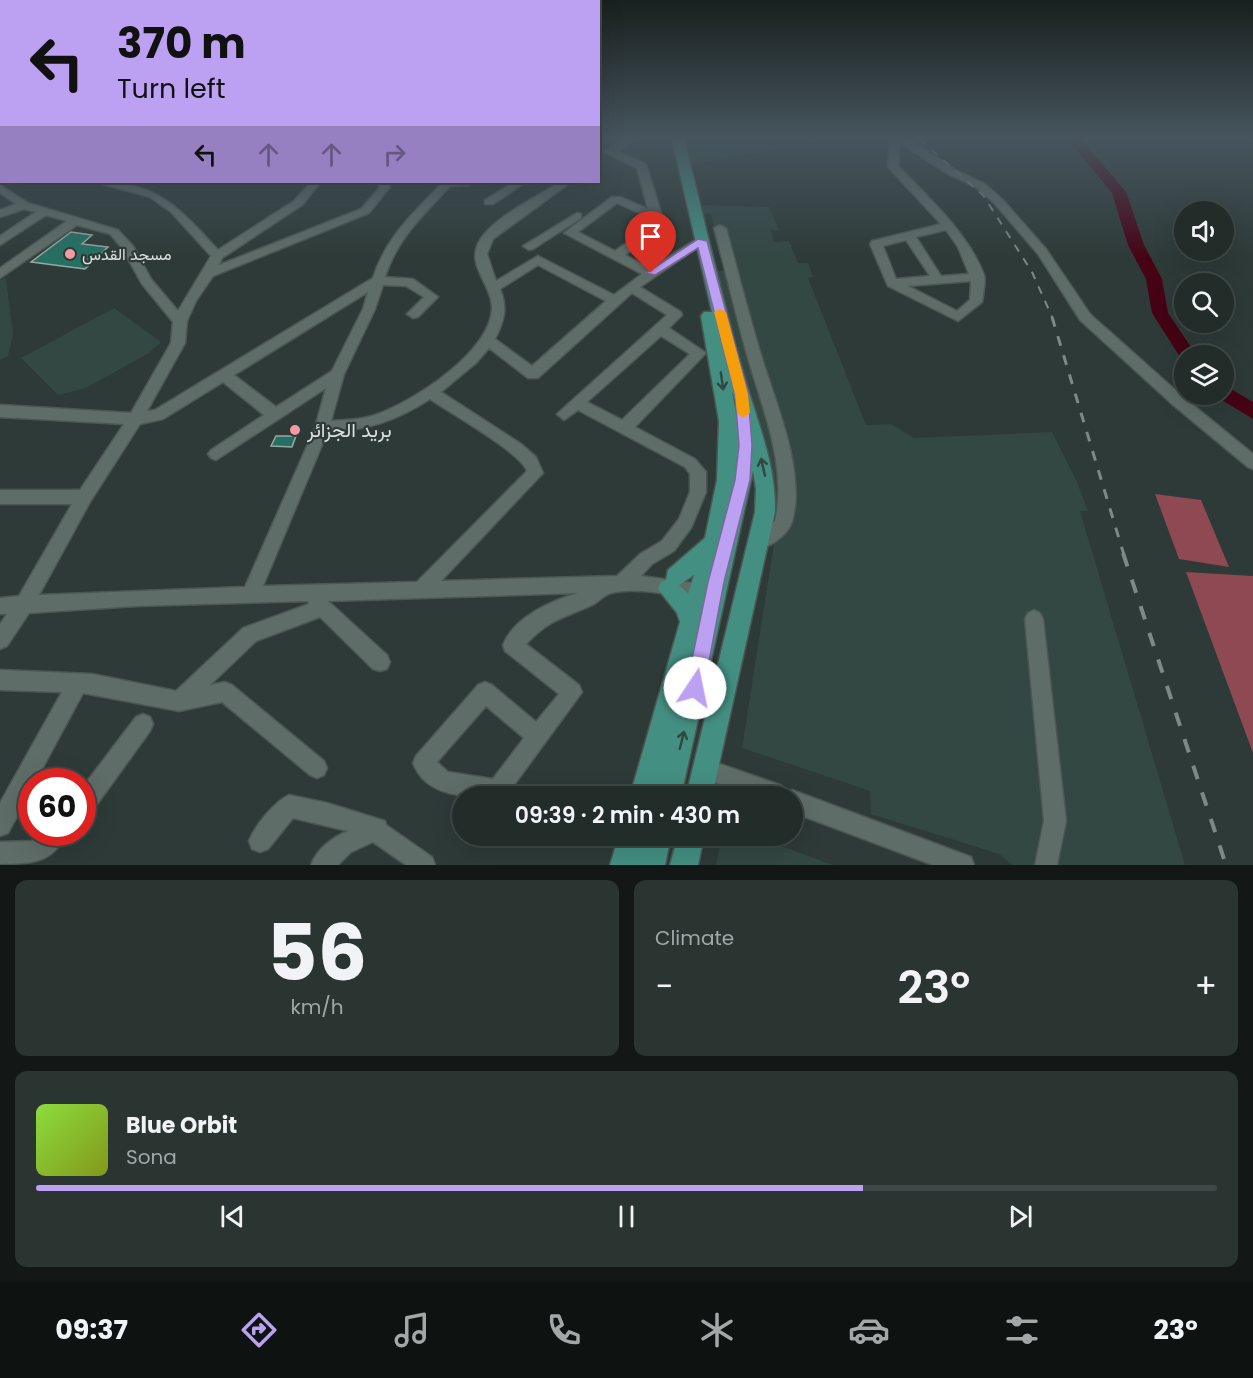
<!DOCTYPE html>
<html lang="en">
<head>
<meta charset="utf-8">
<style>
	body { margin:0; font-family:Poppins,Vazirmatn,sans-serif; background:#2a3431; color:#f1f3f6; height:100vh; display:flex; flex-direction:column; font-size:22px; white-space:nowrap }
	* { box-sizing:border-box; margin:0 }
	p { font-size:20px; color:#a2a7a8 }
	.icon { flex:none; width:33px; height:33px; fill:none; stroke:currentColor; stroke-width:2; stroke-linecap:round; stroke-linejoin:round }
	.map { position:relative; height:865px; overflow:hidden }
	.drawer { display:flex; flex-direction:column; gap:15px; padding:15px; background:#131817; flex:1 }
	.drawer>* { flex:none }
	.guide { position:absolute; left:0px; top:0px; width:600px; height:183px; box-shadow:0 6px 24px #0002,0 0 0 2px #3f4846; background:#bca0f2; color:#111; overflow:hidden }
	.buttons { position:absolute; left:1174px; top:201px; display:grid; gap:12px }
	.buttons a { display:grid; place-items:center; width:60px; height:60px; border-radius:50%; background:#222c29; box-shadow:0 6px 24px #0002,0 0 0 2px #3f4846; font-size:30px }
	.speed { position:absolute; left:18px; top:768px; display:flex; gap:12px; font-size:30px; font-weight:700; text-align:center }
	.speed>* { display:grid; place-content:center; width:78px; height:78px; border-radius:50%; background:#222c29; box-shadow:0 6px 24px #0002,0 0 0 2px #3f4846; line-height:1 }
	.speed .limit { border:9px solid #d22; background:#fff; color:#111 }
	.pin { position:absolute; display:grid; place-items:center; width:51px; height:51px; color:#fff; margin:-62px -26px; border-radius:50% 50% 50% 0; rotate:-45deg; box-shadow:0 0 6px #0007 }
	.pin .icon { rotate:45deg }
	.me { position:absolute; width:66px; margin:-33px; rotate:11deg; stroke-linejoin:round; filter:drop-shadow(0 0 4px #0008) }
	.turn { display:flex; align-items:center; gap:21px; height:126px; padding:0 18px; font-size:27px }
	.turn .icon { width:78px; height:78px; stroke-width:2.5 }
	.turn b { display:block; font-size:42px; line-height:51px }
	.lanes { display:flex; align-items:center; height:57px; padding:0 18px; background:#0003; justify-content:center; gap:30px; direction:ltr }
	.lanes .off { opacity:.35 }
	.big { font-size:45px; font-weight:600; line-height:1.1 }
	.drawer .card { flex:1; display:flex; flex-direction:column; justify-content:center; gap:9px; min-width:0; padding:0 21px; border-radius:12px; background:#2a3431 }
	.drawer .dial { align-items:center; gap:0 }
	.dial b { font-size:78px; line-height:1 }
	.song { display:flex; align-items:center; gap:18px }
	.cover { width:72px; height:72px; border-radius:9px; background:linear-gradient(135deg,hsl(90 70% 55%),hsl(70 70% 35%)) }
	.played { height:6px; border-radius:3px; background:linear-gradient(90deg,#bca0f2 70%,#3f4846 70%) }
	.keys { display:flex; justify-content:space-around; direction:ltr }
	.heat { display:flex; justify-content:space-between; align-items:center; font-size:33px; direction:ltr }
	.drawer .tiles { flex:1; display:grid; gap:15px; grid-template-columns:1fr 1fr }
	.card:last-child { grid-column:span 2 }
	.trip { position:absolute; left:452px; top:786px; width:351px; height:60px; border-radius:30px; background:#222c29; box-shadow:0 6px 24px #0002,0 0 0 2px #3f4846; font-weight:600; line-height:60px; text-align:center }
	.menu { display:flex; height:96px; justify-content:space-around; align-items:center; background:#0e1210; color:#a2a7a8 }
	.menu .icon { width:42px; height:42px }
	.menu .on { color:#bca0f2 }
	.menu b { font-size:27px; color:#f1f3f6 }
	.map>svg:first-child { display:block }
</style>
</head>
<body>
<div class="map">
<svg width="1253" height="865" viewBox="0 0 1253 865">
	<rect width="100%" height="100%" fill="#2d3a37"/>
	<g fill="#334743">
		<path d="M685 139H819L821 141 690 165Z"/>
		<path d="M697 205 769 207 779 230H771L774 242 789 241 798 263H808L813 277 808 278 866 425 891 424 914 438 1052 432 1077 482 1088 511H1080L1185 865H1012L999 854 871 814 870 791 742 748 775 537 758 435 736 341 714 272 726 270 711 214 700 215Z"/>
		<path d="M6 278 13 334 8 356 0 360V280Z"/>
		<path d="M114 308 161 342 149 353 86 388 58 395 21 358Z"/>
		<path d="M722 836H753L833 865H716Z"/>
	</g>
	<g fill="#8e4952">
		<path d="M1155 494 1201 500 1229 567 1179 559Z"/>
		<path d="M1186 572 1253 576V753Z"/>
	</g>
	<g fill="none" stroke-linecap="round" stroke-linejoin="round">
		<g fill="#450315" fill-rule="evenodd">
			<path d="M1068 139H1081L1126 192 1144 245 1162 279 1168 313 1197 356H1185V361L1182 360 1152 313 1146 279 1128 245 1112 193Z"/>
			<path d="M1224 385 1253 402V419L1217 397 1216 394H1224Z"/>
		</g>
	</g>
	<g fill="#257062" stroke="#99a8a4" stroke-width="1.5">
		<path d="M71 232 92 235 82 244 108 247 85 269 31 262Z"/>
		<path d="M276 436H296L292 447 271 446Z"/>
	</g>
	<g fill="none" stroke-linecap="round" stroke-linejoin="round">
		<defs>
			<g id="minor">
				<path d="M622 139H634L617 152 646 164 662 216 659 230 625 255 650 268 697 239H705L707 241 640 287 681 312 682 315 669 328 706 353 635 427 695 459 706 472V492L691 528 674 551 652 564 641 576 707 585 713 587 716 593 713 599 707 601C677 597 641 586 611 593 605 594 599 602 592 605 562 619 551 618 526 644L579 685 582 692 506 796C472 796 428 801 413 763L416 756 478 685 485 682 492 685 536 722 559 694 505 651 503 645C514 617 551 601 578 593L328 601 387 655 390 662 387 669 380 671 373 669 320 617 256 641 210 685 225 682 232 685 324 761 327 768 324 775 317 778 310 775 222 702 179 711 83 693 35 782H32V789L8 833 0 836V803L62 692 0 690V670L92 674 176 691 243 628 309 604 308 601 136 606 29 613 7 646 0 649V624L7 614H0V598L19 596 72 504H0V490H80L124 424 0 417V405L131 413 171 343 173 322 142 284 122 248 110 234 77 225 0 278V268L67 221 46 215 0 245V236L36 212 24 209 0 217V210L16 204 0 193V185L28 203 118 230 133 246 151 279 178 311 211 256 171 212 150 197 102 184 101 182C158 182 182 211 218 250L294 201 311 182H321L302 205 222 258 219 265 361 209 380 187 377 182H387L390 187 369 213 213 276 196 301 187 321 185 343 147 411 155 410 373 278C387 235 413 214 443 182H474L469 185 450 186C422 217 398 237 385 277L413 279 438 297 418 317 413 318 407 314 424 297 406 286 383 285 375 309 344 374 331 421C345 420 359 420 372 416 411 404 493 351 492 307 492 286 469 268 477 246 487 220 537 197 560 182H571L493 239 487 254 496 281 538 256 614 295 642 274 564 233 612 197H620L648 209 637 168 604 152ZM617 203 650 218 649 227 615 251 578 232ZM538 265 606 301 532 366 495 339C504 321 508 308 500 289ZM368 292 363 309 332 371 276 407 234 375ZM632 293 667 315 557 414 564 420 578 410 685 467 690 474V492L679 519 662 541 640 554 617 576 441 581 543 473 536 457 521 444 441 392 477 362 489 348 528 378H538ZM661 336 690 354 622 420 587 402ZM223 382 264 415 211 450 208 454 211 458 216 460 326 388 315 428 245 587 39 595 90 502 140 424 163 419ZM430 399C450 413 520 452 527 471L417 582 263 586 327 433C369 429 394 422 430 399ZM486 706 524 738 493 779 448 772 437 762Z"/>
				<path d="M890 139H909L954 169 985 184 1003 200 1046 249 1090 314 1182 396 1253 454V469L1248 467 1172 404 1080 320 1038 254 995 204 977 188 946 173 900 142 898 166C930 199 968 233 984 275 986 281 983 294 982 302L958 321 888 286 870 244 872 241 941 224 888 167ZM946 230 958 247 969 274 941 276 916 237ZM906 240 930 276 896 279 883 246ZM971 281 970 300 957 311 908 286Z"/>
				<path d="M514 182H526L493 204H485V200Z"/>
				<path d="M577 213 581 214V218L533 249 529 250 523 246Z"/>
				<path d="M720 225 726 228C737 268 747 308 759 348 773 397 807 471 792 522 787 536 772 545 758 550L752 548 750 543 752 538 775 521C788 464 760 403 745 348 734 308 725 268 714 228Z"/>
				<path d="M1034 610 1040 613 1043 619 1066 821 1057 865H1035L1044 821 1025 619 1028 613Z"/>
				<path d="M143 714 150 717 153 724 150 731 90 814 82 817V788L136 717Z"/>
				<path d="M706 759 780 785 789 792 792 790 963 854 971 857 974 865H933L792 812V796H752L706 779 699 776 696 769 699 762Z"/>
				<path d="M289 795 327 803 385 821 386 825 432 857 435 865H406L373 842 351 852 338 865H311C317 849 333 837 348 831L293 818 268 849 260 852 252 849 249 841C255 826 274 802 289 795Z"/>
				<path d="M40 832H67C53 865 30 863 0 864V842L32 841Z"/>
			</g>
			<g id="major">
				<path d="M672 139H684C704 219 722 300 745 379 758 424 776 464 775 512L712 796H686L755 512 756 489 753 471 681 796H630L680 622 677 613 658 589 661 582 666 580 668 570 705 538 717 480 719 421 701 316 704 312H712ZM732 391 741 417 737 420ZM694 575 688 594 679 585Z"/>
				<path d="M619 836H671L665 865H610Z"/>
				<path d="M678 836H704L698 865H670Z"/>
			</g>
		</defs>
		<use href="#minor" stroke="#4c5754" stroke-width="3"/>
		<use href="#major" stroke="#4c5754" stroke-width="3"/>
		<use href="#minor" fill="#5f6d69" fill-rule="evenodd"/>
		<use href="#major" fill="#438f82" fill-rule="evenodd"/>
		<path stroke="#7e8885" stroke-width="2" stroke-dasharray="8 8" stroke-linecap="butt" d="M919 139 983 195 1032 272 1053 319"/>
		<path stroke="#7e8885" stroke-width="3" stroke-dasharray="10 10" stroke-linecap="butt" d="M1052 317 1124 555"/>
		<path stroke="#7e8885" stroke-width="4" stroke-dasharray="14 14" stroke-linecap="butt" d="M1123 553 1226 865"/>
	</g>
	<defs><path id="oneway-shaft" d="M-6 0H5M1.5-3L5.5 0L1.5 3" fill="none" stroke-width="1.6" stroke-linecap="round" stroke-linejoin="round" transform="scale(1.5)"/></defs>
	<g stroke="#304742">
		<use href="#oneway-shaft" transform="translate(722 381) rotate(82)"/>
		<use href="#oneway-shaft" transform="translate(763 467) rotate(-103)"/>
		<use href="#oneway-shaft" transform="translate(682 740) rotate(-76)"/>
	</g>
	<linearGradient id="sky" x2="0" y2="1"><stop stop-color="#19201e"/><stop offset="0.53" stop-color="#46555e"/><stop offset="1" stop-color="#46555e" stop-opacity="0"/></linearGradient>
	<rect width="1253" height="260" fill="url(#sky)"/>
	<path fill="#bca0f2" stroke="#7a689d" stroke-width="1.5" d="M698 239 707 241 748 394 752 445 750 480 724 582 704 688 702 694 695 697 689 694 686 688 708 582 735 480 739 445 735 394 698 248 655 275 646 273Z"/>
	<path fill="#f59e0b" d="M720 309 726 312 748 394 750 413 743 418 737 413 735 394 714 312Z"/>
	<g fill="#f49aa4" stroke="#2d3a37" stroke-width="2">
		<circle cx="70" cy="254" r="6"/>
		<circle cx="295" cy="430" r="6"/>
	</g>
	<g text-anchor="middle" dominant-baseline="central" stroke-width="4.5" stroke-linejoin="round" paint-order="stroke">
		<g font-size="16" fill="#dbe2e0" stroke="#2d3a37" text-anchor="start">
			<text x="82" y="254">مسجد القدس</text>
		</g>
		<g font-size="20" fill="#dbe2e0" stroke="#2d3a37" text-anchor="start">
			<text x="307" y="430">بريد الجزائر</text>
		</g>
	</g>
</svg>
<div class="buttons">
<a><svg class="icon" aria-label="sound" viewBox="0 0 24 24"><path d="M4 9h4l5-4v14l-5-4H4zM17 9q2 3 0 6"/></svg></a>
<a><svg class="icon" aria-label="search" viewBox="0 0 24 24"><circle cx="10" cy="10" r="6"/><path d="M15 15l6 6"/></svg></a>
<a><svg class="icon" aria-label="layers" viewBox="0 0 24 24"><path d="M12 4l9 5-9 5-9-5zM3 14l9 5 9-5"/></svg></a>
</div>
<div class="speed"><div class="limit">60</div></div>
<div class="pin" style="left:651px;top:273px;background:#d93025"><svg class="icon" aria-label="arrive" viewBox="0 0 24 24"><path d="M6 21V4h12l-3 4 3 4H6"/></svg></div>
<svg class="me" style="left:695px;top:688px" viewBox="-20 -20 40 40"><circle r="19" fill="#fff"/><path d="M0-13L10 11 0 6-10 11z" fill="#bca0f2"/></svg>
<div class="trip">09:39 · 2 min · 430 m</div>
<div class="guide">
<div class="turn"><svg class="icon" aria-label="left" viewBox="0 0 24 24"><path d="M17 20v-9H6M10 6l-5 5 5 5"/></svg><div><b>370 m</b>Turn left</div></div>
<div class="lanes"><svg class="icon" aria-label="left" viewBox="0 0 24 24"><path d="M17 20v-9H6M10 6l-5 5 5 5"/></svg><svg class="icon off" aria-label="ahead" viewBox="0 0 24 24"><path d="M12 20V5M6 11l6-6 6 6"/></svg><svg class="icon off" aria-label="ahead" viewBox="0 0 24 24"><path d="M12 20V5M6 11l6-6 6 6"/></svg><svg class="icon off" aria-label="right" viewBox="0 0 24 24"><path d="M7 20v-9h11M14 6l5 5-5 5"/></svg></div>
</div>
</div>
<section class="drawer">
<div class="tiles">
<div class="card dial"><b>56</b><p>km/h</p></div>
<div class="card"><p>Climate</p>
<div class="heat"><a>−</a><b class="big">23°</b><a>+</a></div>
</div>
<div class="card">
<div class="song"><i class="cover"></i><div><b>Blue Orbit</b><p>Sona</p></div></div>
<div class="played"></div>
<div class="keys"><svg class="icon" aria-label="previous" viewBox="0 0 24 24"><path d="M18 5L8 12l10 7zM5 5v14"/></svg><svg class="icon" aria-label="pause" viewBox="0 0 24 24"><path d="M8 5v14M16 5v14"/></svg><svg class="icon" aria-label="next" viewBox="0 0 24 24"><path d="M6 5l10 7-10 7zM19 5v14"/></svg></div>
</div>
</div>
</section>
<nav class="menu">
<b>09:37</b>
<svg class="icon on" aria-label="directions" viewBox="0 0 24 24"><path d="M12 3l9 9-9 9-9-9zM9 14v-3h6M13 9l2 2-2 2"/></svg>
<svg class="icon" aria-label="music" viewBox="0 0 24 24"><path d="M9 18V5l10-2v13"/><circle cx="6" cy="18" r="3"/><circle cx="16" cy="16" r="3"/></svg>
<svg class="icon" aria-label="phone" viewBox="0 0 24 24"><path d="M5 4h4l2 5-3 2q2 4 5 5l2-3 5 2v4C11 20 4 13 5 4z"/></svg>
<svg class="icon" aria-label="climate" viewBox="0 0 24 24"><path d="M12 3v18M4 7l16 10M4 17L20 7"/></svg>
<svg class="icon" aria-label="car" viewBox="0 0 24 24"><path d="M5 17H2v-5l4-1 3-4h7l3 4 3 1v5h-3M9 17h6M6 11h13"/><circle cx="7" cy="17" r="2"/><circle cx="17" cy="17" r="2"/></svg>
<svg class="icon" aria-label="filters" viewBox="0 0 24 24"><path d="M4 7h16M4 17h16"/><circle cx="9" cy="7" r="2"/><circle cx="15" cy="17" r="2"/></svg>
<b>23°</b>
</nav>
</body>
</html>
